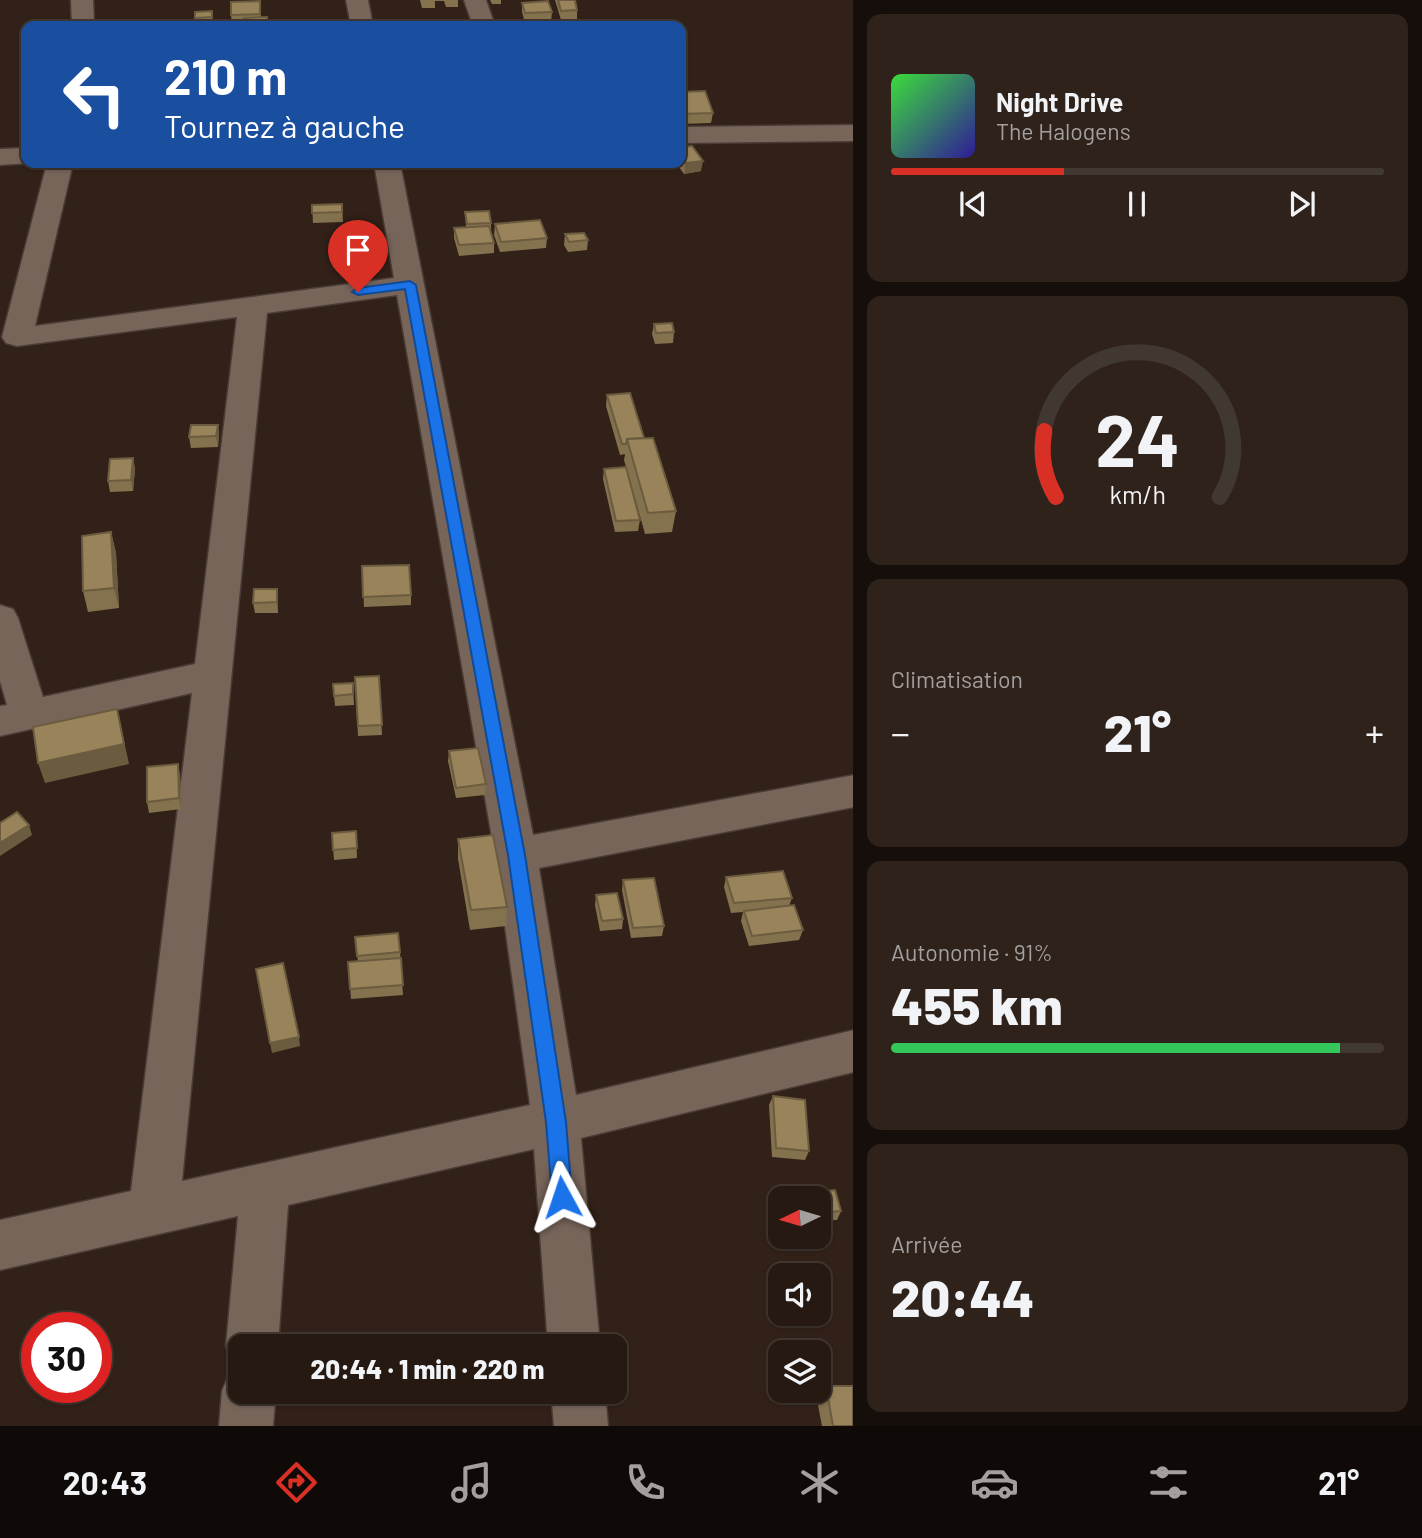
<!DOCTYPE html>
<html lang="fr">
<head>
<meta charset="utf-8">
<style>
	body { margin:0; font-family:Barlow,sans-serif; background:#2e221b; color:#f1f3f6; height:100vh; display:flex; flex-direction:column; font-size:26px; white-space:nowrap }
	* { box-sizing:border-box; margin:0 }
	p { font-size:23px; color:#a4a09f }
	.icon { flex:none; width:38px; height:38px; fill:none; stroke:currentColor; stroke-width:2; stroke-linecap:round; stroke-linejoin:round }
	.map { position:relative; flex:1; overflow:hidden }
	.panel { display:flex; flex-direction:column; gap:14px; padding:14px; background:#150e0a; width:569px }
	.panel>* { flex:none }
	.guide { position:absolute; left:21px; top:21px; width:665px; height:147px; border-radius:14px; box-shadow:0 2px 5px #0004,0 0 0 2px #423832; background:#1a4fa0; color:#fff; overflow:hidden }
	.needle { width:46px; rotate:265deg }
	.controls { position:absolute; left:768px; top:1186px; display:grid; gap:14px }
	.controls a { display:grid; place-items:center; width:63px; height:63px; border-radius:14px; background:#261912; box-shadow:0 2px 5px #0004,0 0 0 2px #423832; font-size:35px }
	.speed { position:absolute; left:21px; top:1312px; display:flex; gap:14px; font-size:35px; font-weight:700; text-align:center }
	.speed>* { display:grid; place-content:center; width:91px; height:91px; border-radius:50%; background:#261912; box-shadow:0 2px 5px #0004,0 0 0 2px #423832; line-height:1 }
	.speed .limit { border:10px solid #d22; background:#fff; color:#111 }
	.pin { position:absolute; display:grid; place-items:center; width:60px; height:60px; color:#fff; margin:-72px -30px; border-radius:50% 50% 50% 0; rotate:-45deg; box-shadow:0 0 7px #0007 }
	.pin .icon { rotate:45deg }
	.me { position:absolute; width:77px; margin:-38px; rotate:355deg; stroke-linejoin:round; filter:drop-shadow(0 0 5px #0008) }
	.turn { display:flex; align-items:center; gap:24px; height:147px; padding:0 28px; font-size:32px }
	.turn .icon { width:91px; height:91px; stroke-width:2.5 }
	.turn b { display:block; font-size:49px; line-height:60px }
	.big { font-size:52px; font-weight:800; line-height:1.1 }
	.panel .widget { flex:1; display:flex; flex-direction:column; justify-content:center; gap:10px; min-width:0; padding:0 24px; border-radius:14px; background:#2e221b }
	.panel .dial { align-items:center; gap:0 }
	.dial svg { height:182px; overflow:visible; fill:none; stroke:#423832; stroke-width:7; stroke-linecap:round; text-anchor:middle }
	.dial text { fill:#f1f3f6; stroke:none }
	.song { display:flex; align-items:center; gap:21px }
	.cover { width:84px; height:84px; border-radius:10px; background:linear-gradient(135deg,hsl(120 70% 55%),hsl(250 70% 35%)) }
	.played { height:7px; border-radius:4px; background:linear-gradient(90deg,#d93025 35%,#423832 35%) }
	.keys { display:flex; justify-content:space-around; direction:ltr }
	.heat { display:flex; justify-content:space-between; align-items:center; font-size:38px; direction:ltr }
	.charge { height:10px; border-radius:5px; background:linear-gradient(90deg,#34c759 91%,#423832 0) }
	.trip { position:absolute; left:228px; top:1334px; width:399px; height:70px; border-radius:14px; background:#261912; box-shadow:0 2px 5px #0004,0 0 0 2px #423832; font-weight:800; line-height:70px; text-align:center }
	.dock { display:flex; height:112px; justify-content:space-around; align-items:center; background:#0f0a07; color:#a4a09f }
	.dock .icon { width:49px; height:49px }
	.dock .active { color:#d93025 }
	.dock b { font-size:32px; color:#f1f3f6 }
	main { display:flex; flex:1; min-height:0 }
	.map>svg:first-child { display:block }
</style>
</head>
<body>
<main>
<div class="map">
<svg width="854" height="1426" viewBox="0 0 854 1426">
	<rect width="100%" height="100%" fill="#322118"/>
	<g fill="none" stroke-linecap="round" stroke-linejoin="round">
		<defs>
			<g id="minor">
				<path d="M71 0H93L94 26H72Z"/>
				<path d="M346 0H368L373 26H351Z"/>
				<path d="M464 0H486L495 26H473Z"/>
				<path d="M854 125V141L681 143V127Z"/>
				<path d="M26 148V163H30L0 165V149Z"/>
				<path d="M47 163H73L35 326 394 278 374 163H400L533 835 854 775V807L539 868 576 1095 854 1030V1072L581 1138 600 1346H548L534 1149 288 1205 278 1346H240V1367L233 1365 226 1346 238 1216 0 1270V1220L131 1191 192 693 0 736V706L7 705 0 681V605L13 609 18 618 43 697 195 664 237 317 17 346 6 343 2 337ZM397 295 495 855 530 1105 182 1181 267 313Z"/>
				<path d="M240 1368V1391H276L273 1426H219L222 1391 230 1372Z"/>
				<path d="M551 1391H605L608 1426H554Z"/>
			</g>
		</defs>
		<use href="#minor" stroke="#493b35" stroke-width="3"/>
		<use href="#minor" fill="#78655a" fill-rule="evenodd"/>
	</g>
	<g fill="#84714d">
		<path d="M420 0H458V7H446L444 1H435V8H422Z"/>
		<path d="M490 0H501V4H492Z"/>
		<path d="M555 0H575L577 10V20H561Z"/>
		<path d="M260 1 261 17 245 24 232 25 231 15Z"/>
		<path d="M522 3 552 12 551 22 525 23 522 12Z"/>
		<path d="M212 11 213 26H195V18Z"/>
		<path d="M681 77 684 82 683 92H681Z"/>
		<path d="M681 92 713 113 711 123 681 124Z"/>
		<path d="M681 157 701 171 684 174 676 163H681Z"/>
		<path d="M342 204 343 222 313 223 312 205Z"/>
		<path d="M465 212 491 223V231L494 243V253L459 256 454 238V228L466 227Z"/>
		<path d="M495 224 547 238 546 248 500 252 494 235Z"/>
		<path d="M565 234 588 240 587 250 568 252 564 245Z"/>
		<path d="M654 324 674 332 673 343 655 344 652 334Z"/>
		<path d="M607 395 644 438 676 511 672 532 645 534 629 477 640 520 638 531 615 532 603 479 604 469 626 467 624 460 625 454 620 455 606 406Z"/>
		<path d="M218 425 219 436 218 447 191 448 189 437Z"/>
		<path d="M133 458 135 469 133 491 110 492 108 481Z"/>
		<path d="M111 532 116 553 119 608 88 612 83 591Z"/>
		<path d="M362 566 411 595V605L364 607Z"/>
		<path d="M277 589 278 613H255L253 603Z"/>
		<path d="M379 676 382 735 358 736 355 677Z"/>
		<path d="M353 683 354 705 335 706 333 684Z"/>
		<path d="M449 751 486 784 485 795 456 798 448 761Z"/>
		<path d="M180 774 181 809 149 813 147 802Z"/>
		<path d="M356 831 357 858 334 860 332 833Z"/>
		<path d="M458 839 507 907 506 926 470 930 458 859Z"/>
		<path d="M726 877 792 898 789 906 803 930 799 940 749 946 741 921 743 912 731 913 724 887Z"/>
		<path d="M623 880 664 926 662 936 631 938 622 890Z"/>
		<path d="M596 895 623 919 622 929 600 931 595 905Z"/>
		<path d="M355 937 400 952 403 995 351 999 348 962H358Z"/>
		<path d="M773 1096 809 1151 805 1160 772 1157 769 1105Z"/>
		<path d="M835 1190 841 1211 837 1220 819 1221V1199H801L804 1193Z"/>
		<path d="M826 1386 853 1426H822L817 1400Z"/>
	</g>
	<g fill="#6b5c3f">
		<path d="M703 161 701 171 684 174 686 163Z"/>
		<path d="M218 425 219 436 218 447 216 436Z"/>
		<path d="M133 458 135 469 133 491 131 480Z"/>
		<path d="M111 532 116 553 119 608 114 588Z"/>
		<path d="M117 709 129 764 45 783 38 763Z"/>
		<path d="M178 764 180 774 181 809 179 798Z"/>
		<path d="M29 825 32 835 0 856V843Z"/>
		<path d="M299 1037 300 1046 272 1053 270 1043Z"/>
	</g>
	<g fill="#99835a" stroke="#6b5c3f" stroke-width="2">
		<path d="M558 0H575L577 10 561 11Z"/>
		<path d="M260 1V14L231 15V2Z"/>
		<path d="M548 1 552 12 525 13 522 3Z"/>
		<path d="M212 11V17L195 18V12Z"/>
		<path d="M267 17 268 26H245L244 18Z"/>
		<path d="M705 91 713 113 681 114V92Z"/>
		<path d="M692 146 703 161 686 163 681 157V147Z"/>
		<path d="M342 204V212L312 213V205Z"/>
		<path d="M489 211 491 223 467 224 465 212Z"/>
		<path d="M540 220 547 238 501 242 495 224Z"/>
		<path d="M489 226 494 243 459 245 454 228Z"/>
		<path d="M584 233 588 240 569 242 565 234Z"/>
		<path d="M672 323 674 332 656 333 654 324Z"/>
		<path d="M630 393 644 438 627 439 626 444H622L607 395Z"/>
		<path d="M191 425H218L216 436 189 437Z"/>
		<path d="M653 438 676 511 648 513 627 439Z"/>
		<path d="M133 458 131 480 108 481 110 459Z"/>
		<path d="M626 467 640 520 616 521 604 469Z"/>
		<path d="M111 532 114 588 83 591 82 536Z"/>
		<path d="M409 565 411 595 363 597 362 566Z"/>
		<path d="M254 589H277V602L253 603Z"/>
		<path d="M379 676 382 725 358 726 355 677Z"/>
		<path d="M353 683V694L334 696 333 684Z"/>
		<path d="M117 709 124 744 38 763 33 727Z"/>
		<path d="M478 748 486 784 456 788 449 751Z"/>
		<path d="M178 764 179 798 147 802V767Z"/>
		<path d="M17 812 29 825 0 843V823Z"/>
		<path d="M356 831 357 848 333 850 332 833Z"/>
		<path d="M493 835 507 907 471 910 458 839Z"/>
		<path d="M783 871 792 898 734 903 726 877Z"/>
		<path d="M654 878 664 926 633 928 623 880Z"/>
		<path d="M617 893 623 919 602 921 596 895Z"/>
		<path d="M794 905 803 930 752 936 744 911Z"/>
		<path d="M398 933 400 952 357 956 355 937Z"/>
		<path d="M401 958 403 985 350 989 348 962Z"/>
		<path d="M283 963 299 1037 270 1043 256 969Z"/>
		<path d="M773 1096 805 1100 809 1151 776 1148Z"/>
		<path d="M835 1190 841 1211 819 1213V1199H805L804 1193Z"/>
		<path d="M826 1386H853V1426H833Z"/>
	</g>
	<path fill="#1a73e8" stroke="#114b97" stroke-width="2" d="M410 281 416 285 525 855 566 1122 572 1197 569 1204 562 1207 555 1204 552 1197 546 1122 508 855 405 289 358 295 352 292 358 288Z"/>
</svg>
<div class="controls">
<a><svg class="needle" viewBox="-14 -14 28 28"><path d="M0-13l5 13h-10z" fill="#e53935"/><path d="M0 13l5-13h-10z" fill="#a4a09f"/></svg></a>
<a><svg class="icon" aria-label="sound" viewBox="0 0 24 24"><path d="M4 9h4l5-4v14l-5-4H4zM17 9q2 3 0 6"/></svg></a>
<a><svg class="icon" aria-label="layers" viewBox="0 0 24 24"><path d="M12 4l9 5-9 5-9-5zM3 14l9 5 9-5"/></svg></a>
</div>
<div class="speed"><div class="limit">30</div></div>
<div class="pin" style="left:358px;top:292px;background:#d93025"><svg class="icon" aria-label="arrive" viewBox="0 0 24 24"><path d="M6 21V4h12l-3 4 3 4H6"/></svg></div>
<svg class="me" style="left:562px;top:1197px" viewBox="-20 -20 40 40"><path d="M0-17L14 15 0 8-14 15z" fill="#1a73e8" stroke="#fff" stroke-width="4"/></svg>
<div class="trip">20:44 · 1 min · 220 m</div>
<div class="guide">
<div class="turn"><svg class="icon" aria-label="left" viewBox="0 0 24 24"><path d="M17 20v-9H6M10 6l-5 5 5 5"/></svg><div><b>210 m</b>Tournez à gauche</div></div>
</div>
</div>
<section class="panel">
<div class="widget">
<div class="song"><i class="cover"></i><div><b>Night Drive</b><p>The Halogens</p></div></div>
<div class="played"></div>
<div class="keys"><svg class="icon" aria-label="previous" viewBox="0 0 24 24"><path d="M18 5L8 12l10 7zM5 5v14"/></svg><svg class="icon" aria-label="pause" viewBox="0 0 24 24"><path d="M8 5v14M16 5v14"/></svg><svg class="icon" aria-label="next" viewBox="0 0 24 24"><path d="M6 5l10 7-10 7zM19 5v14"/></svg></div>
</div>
<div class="widget dial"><svg viewBox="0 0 100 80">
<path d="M14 69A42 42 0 1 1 86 69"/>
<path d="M14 69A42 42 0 0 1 9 40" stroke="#d93025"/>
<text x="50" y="56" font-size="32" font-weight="700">24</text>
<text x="50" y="72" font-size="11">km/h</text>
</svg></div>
<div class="widget"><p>Climatisation</p>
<div class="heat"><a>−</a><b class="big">21°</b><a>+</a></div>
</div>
<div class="widget"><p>Autonomie · 91%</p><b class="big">455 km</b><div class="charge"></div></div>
<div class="widget"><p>Arrivée</p><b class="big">20:44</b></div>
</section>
</main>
<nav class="dock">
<b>20:43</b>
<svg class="icon active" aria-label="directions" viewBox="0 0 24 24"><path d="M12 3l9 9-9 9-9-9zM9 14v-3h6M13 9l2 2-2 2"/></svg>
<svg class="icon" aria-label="music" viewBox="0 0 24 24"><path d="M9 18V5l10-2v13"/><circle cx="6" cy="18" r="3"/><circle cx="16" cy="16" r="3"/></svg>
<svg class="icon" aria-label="phone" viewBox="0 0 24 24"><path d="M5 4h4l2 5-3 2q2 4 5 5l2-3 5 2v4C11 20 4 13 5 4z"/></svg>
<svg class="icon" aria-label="climate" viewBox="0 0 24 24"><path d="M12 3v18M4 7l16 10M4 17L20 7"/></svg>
<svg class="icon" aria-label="car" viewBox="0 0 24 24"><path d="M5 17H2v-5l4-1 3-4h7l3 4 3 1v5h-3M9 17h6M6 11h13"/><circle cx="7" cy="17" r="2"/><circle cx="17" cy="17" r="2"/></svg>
<svg class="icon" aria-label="filters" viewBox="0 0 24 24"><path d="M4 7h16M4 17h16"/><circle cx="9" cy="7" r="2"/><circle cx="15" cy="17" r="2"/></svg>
<b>21°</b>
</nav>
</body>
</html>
